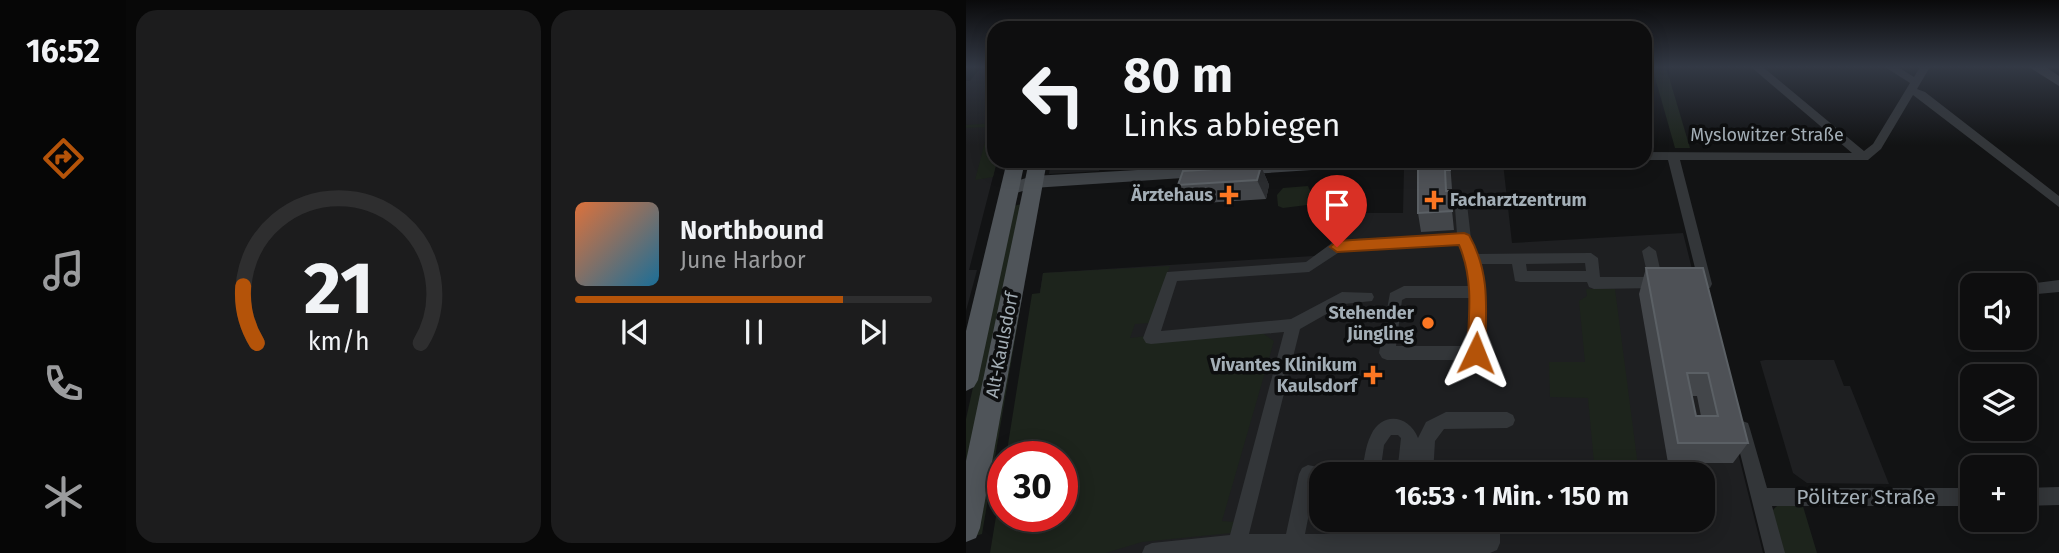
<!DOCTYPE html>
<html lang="de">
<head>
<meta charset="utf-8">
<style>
	body { margin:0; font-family:"Fira Sans",sans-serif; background:#1c1c1d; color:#f1f3f6; height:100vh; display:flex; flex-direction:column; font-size:26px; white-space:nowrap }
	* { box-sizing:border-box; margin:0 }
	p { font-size:23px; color:#9b9c9e }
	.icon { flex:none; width:38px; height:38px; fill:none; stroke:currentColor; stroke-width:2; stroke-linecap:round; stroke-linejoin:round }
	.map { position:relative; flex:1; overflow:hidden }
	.drawer { display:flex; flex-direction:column; gap:10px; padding:10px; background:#080808; width:840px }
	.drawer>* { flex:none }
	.top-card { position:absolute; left:21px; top:21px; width:665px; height:147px; border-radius:21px; box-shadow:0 4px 18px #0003,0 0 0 2px #2e2e2f; background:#0e0e0f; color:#f1f3f6; overflow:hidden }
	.buttons { position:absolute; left:994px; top:273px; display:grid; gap:14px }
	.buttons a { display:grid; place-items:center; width:77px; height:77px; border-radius:14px; background:#0e0e0f; box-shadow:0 4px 18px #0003,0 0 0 2px #2e2e2f; font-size:35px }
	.speed { position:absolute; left:21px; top:441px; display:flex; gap:14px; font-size:35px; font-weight:700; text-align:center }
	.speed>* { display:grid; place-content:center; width:91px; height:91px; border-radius:50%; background:#0e0e0f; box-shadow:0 4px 18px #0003,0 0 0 2px #2e2e2f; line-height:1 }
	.speed .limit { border:10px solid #d22; background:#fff; color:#111 }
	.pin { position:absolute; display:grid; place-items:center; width:60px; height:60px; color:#fff; margin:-72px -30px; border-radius:50% 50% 50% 0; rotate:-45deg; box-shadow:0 0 7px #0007 }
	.pin .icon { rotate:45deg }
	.me { position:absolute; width:77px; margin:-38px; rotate:2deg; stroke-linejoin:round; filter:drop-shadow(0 0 5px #0008) }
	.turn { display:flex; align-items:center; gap:24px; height:147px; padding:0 21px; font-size:32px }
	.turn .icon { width:91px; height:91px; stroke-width:2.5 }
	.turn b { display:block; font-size:49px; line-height:60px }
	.drawer .widget { flex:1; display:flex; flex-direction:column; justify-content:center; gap:10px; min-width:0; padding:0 24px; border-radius:21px; background:#1c1c1d }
	.drawer .dial { align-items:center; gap:0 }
	.dial svg { height:182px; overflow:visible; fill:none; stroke:#2e2e2f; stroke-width:7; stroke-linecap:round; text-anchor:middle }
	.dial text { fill:#f1f3f6; stroke:none }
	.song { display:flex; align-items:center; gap:21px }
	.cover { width:84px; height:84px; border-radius:10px; background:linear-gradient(135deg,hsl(20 70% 55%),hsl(200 70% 35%)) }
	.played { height:7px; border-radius:4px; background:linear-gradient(90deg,#b45309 75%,#2e2e2f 75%) }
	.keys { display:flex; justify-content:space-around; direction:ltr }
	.drawer .tiles { flex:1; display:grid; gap:10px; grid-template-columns:repeat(2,1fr) }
	.trip { position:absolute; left:343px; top:462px; width:406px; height:70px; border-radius:21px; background:#0e0e0f; box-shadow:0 4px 18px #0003,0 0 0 2px #2e2e2f; font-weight:700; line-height:70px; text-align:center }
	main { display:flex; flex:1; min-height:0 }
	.dock { display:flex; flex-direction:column; width:126px; justify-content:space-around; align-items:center; background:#060606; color:#9b9c9e }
	.dock .icon { width:49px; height:49px }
	.dock .active { color:#b45309 }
	.dock b { font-size:32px; color:#f1f3f6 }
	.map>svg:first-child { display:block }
</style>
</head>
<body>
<main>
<nav class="dock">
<b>16:52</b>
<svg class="icon active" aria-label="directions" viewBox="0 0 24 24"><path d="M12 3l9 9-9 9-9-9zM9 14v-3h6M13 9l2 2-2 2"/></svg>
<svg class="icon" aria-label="music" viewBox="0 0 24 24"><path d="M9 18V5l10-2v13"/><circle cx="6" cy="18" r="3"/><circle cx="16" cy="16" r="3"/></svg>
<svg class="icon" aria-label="phone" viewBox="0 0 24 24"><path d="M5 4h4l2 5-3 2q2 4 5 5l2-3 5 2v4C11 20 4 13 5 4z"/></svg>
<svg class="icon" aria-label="climate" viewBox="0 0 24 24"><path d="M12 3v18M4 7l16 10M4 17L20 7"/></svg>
</nav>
<section class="drawer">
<div class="tiles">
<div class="widget dial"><svg viewBox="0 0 100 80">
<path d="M14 69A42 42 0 1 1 86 69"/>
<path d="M14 69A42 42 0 0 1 8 44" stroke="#b45309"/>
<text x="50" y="56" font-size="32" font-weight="700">21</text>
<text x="50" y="72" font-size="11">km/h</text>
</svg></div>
<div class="widget">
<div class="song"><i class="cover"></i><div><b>Northbound</b><p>June Harbor</p></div></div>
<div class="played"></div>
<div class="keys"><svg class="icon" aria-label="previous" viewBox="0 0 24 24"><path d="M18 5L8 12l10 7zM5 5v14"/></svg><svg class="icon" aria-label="pause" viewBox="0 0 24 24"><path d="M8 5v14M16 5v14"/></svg><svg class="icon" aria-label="next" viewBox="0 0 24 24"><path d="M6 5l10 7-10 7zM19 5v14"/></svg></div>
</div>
</div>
</section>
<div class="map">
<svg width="1093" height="553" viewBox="0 0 1093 553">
	<rect width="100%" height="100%" fill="#121314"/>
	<g fill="#1e1f21" fill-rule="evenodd">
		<path d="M15 67H28V161H31L3 270H11L0 311V81H4Z"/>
		<path d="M85 161H138L133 171 83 174Z"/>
		<path d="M508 162 537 163 546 243 717 233 797 553H34L96 516V457H48L77 273 363 255 369 213H437L438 167ZM355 474H737V520H355Z"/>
		<path d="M799 360H868L878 386H884L923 484 841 483 827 473 794 361Z"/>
	</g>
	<g fill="#1d241c">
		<path d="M686 67H700L724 148H709Z"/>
		<path d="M28 123V161H31L27 177 9 180 23 127 0 128V125Z"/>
		<path d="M342 186 346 195 341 205 317 208 312 206 311 195 317 188Z"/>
		<path d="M56 204 0 483V419L47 206Z"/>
		<path d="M204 266 184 323 169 324 164 338 180 336 179 341 295 332 308 341 256 521 268 522 265 533 176 542 140 553H24L37 474V516H96V457H40L66 294 74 293 77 273Z"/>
		<path d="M58 286 16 534 9 536 53 290Z"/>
		<path d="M620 289H649L673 474H629L622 398 584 397 583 362H619L613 301 621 296Z"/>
		<path d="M836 503 851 553H816L806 512C811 501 825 504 836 503Z"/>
	</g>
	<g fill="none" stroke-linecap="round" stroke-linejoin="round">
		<g fill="#333639" fill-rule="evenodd">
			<path d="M785 67H797L898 151 907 144 944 83 919 67H932L948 77 954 67H964L951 89 959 92 1093 196V207L947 95 915 149 902 160H714L746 284 744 288H734L702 160H679V152L886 153Z"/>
			<path d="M494 191 500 195 505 239 511 254 625 253 632 258 634 277H682L676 251 683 246 690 251 697 282 695 286 690 288 628 289 623 287 621 282H554L549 281 546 264H516L520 292 518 353 515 358 510 360H421L416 358 413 353 424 293 438 286H505L502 265 493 244 389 249 375 251 343 272 211 281 195 331 325 319 376 292 406 293 408 297 406 301 378 304 334 329 283 534H320L333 474 336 468 342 465 361 469 364 474H355V484L349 483 339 534H515L516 520H534V543L531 550 524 553H176L179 546 186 543 264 535 318 332 185 344 180 343 177 338 201 272 340 262 366 243 389 239 491 234 488 195ZM619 263 620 271H561L560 264ZM440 298H506L503 346H430L436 300Z"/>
			<path d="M1093 280V292L1059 295V285H1054Z"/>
			<path d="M480 412H541L547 415 549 420 547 425 541 428 478 429 469 441 467 474H449V470V474H431L435 438 432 435H425L418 445 414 474H396C398 461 399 447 405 435 416 411 443 415 452 438L460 422Z"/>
			<path d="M776 421 782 423 784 429 801 488H1006V506H806L819 553H799L768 429 770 423Z"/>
			<path d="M1093 487V505L1059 506V488Z"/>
		</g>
		<g fill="#414549" fill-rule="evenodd">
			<path d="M1063 67H1080L1093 76V86Z"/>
			<path d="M325 161H415L407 166 271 175 263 170 271 165Z"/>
			<path d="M241 166 247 168 249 172 247 176 67 188 43 195 35 189 37 185 67 176Z"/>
		</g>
		<g fill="#4f5459" fill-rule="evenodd">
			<path d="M41 161H59L12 380 8 387 0 391V331Z"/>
			<path d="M63 161H81L14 528 10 538 0 542V461Z"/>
		</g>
	</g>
	<g fill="#43464a" fill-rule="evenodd">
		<path d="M484 161 486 189H481L482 191H484L488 230 455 232 452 213Z"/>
		<path d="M295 166 303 185 300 199 223 204 212 185 280 167Z"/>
		<path d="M680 268 782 443 767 463H702L673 294ZM726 396H731L735 416H730Z"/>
	</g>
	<path fill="#2b2d30" d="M295 166 303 185 300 199 291 180Z"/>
	<g fill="#4e5156" stroke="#5b6065" stroke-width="2" fill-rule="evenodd">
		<path d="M452 161H484V170H479L480 191H484L486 211 452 213Z"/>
		<path d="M277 162 276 167 295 166 291 180 212 185 217 171 264 168 266 163Z"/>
		<path d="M680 268H737L782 443H712ZM721 373H742L752 416H730Z"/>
	</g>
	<linearGradient id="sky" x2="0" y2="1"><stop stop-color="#0a0a0b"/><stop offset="0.46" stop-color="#333945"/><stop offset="1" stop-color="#333945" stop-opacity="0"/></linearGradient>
	<rect width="1093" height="145" fill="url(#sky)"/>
	<path fill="#b45309" stroke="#753606" stroke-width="2" d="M498 233 503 235C525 274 520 310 519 353L516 358 510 360 504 358 501 353C503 315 508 280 493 245L371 252 364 247 371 241Z"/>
	<g fill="#fc7723" stroke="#0d0e0f" stroke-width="2.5">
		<path d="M259.5 184.5h7v7h7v7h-7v7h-7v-7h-7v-7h7z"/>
		<path d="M464.5 189.5h7v7h7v7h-7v7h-7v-7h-7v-7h7z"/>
		<circle cx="462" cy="323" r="7"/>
		<path d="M403.5 364.5h7v7h7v7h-7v7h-7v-7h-7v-7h7z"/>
	</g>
	<g text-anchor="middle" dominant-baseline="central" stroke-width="7" stroke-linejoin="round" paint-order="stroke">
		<g font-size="18" fill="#a3aeb6" stroke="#0d0e0f">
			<text x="801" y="135">Myslowitzer Straße</text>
			<text transform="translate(36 345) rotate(-79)">Alt-Kaulsdorf</text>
		</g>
		<g font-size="18" font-weight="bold" fill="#a3aeb6" stroke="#0d0e0f" text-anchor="end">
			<text x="247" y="195">Ärztehaus</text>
			<text x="484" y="200" text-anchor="start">Facharztzentrum</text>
			<text x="448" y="313">Stehender<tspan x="448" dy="21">Jüngling</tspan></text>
			<text x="391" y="365">Vivantes Klinikum<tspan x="391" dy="21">Kaulsdorf</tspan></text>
		</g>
		<g font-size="21" fill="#a3aeb6" stroke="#0d0e0f">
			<text x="900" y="497">Pölitzer Straße</text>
		</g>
	</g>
</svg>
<div class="buttons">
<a><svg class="icon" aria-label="sound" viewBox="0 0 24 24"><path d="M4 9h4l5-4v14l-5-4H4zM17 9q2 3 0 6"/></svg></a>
<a><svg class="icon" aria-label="layers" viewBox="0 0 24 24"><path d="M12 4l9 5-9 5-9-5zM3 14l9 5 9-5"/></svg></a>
<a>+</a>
</div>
<div class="speed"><div class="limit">30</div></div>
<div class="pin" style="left:371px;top:247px;background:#d93025"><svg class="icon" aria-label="arrive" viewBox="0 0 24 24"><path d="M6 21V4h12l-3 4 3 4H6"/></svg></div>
<svg class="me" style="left:510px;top:353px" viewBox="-20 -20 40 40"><path d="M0-17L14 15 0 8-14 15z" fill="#b45309" stroke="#fff" stroke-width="4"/></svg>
<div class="trip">16:53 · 1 Min. · 150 m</div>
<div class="top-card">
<div class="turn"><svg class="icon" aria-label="left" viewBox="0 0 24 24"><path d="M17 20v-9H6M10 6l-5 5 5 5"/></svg><div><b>80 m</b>Links abbiegen</div></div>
</div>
</div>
</main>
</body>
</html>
